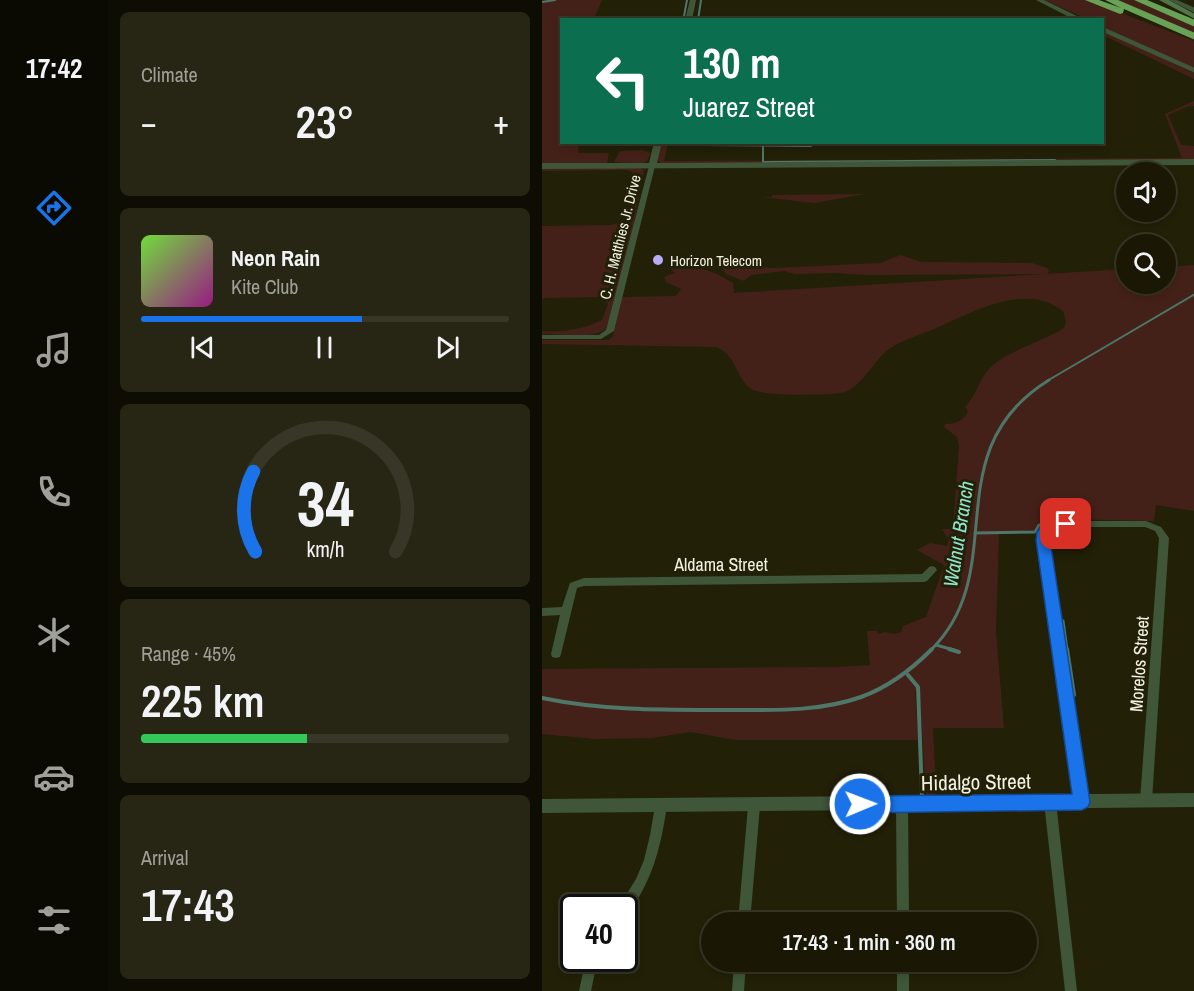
<!DOCTYPE html>
<html lang="en">
<head>
<meta charset="utf-8">
<style>
	body { margin:0; font-family:"Archivo Narrow",sans-serif; background:#272513; color:#f1f3f6; height:100vh; display:flex; flex-direction:column; font-size:22px; white-space:nowrap }
	* { box-sizing:border-box; margin:0 }
	p { font-size:20px; color:#9fa09a }
	.icon { flex:none; width:33px; height:33px; fill:none; stroke:currentColor; stroke-width:2; stroke-linecap:round; stroke-linejoin:round }
	.map { position:relative; flex:1; overflow:hidden }
	.drawer { display:flex; flex-direction:column; gap:12px; padding:12px; background:#0e0d03; width:434px }
	.drawer>* { flex:none }
	.top-card { position:absolute; left:18px; top:18px; width:544px; height:126px; border-radius:0px; box-shadow:0 3px 9px #0003,0 0 0 2px #383727; background:#0b6e4f; color:#fff; overflow:hidden }
	.tools { position:absolute; left:574px; top:162px; display:grid; gap:12px }
	.tools a { display:grid; place-items:center; width:60px; height:60px; border-radius:50%; background:#1a1805; box-shadow:0 3px 9px #0003,0 0 0 2px #383727; font-size:30px }
	.speed { position:absolute; left:18px; top:894px; display:flex; gap:12px; font-size:30px; font-weight:700; text-align:center }
	.speed>* { display:grid; place-content:center; width:78px; height:78px; border-radius:50%; background:#1a1805; box-shadow:0 3px 9px #0003,0 0 0 2px #383727; line-height:1 }
	.speed .limit { border:3px solid #111; border-radius:9px; background:#fff; color:#111 }
	.pin { position:absolute; display:grid; place-items:center; width:51px; height:51px; color:#fff; margin:-26px; border-radius:12px; box-shadow:0 3px 9px #0006 }
	.me { position:absolute; width:66px; margin:-33px; rotate:89deg; stroke-linejoin:round; filter:drop-shadow(0 0 4px #0008) }
	.turn { display:flex; align-items:center; gap:21px; height:126px; padding:0 24px; font-size:27px }
	.turn .icon { width:78px; height:78px; stroke-width:2.5 }
	.turn b { display:block; font-size:42px; line-height:51px }
	.big { font-size:45px; font-weight:600; line-height:1.1 }
	.drawer .tile { flex:1; display:flex; flex-direction:column; justify-content:center; gap:9px; min-width:0; padding:0 21px; border-radius:9px; background:#272513 }
	.drawer .dial { align-items:center; gap:0 }
	.dial svg { height:156px; overflow:visible; fill:none; stroke:#383727; stroke-width:7; stroke-linecap:round; text-anchor:middle }
	.dial text { fill:#f1f3f6; stroke:none }
	.song { display:flex; align-items:center; gap:18px }
	.cover { width:72px; height:72px; border-radius:9px; background:linear-gradient(135deg,hsl(100 70% 55%),hsl(310 70% 35%)) }
	.played { height:6px; border-radius:3px; background:linear-gradient(90deg,#1a73e8 60%,#383727 60%) }
	.keys { display:flex; justify-content:space-around; direction:ltr }
	.heat { display:flex; justify-content:space-between; align-items:center; font-size:33px; direction:ltr }
	.charge { height:9px; border-radius:4px; background:linear-gradient(90deg,#34c759 45%,#383727 0) }
	.trip { position:absolute; left:159px; top:912px; width:336px; height:60px; border-radius:30px; background:#1a1805; box-shadow:0 3px 9px #0003,0 0 0 2px #383727; font-weight:600; line-height:60px; text-align:center }
	main { display:flex; flex:1; min-height:0 }
	.menu { display:flex; flex-direction:column; width:108px; justify-content:space-around; align-items:center; background:#0a0a02; color:#9fa09a }
	.menu .icon { width:42px; height:42px }
	.menu .current { color:#1a73e8 }
	.menu b { font-size:27px; color:#f1f3f6 }
	.map>svg:first-child { display:block }
</style>
</head>
<body>
<main>
<nav class="menu">
<b>17:42</b>
<svg class="icon current" aria-label="directions" viewBox="0 0 24 24"><path d="M12 3l9 9-9 9-9-9zM9 14v-3h6M13 9l2 2-2 2"/></svg>
<svg class="icon" aria-label="music" viewBox="0 0 24 24"><path d="M9 18V5l10-2v13"/><circle cx="6" cy="18" r="3"/><circle cx="16" cy="16" r="3"/></svg>
<svg class="icon" aria-label="phone" viewBox="0 0 24 24"><path d="M5 4h4l2 5-3 2q2 4 5 5l2-3 5 2v4C11 20 4 13 5 4z"/></svg>
<svg class="icon" aria-label="climate" viewBox="0 0 24 24"><path d="M12 3v18M4 7l16 10M4 17L20 7"/></svg>
<svg class="icon" aria-label="car" viewBox="0 0 24 24"><path d="M5 17H2v-5l4-1 3-4h7l3 4 3 1v5h-3M9 17h6M6 11h13"/><circle cx="7" cy="17" r="2"/><circle cx="17" cy="17" r="2"/></svg>
<svg class="icon" aria-label="filters" viewBox="0 0 24 24"><path d="M4 7h16M4 17h16"/><circle cx="9" cy="7" r="2"/><circle cx="15" cy="17" r="2"/></svg>
</nav>
<section class="drawer">
<div class="tile"><p>Climate</p>
<div class="heat"><a>−</a><b class="big">23°</b><a>+</a></div>
</div>
<div class="tile">
<div class="song"><i class="cover"></i><div><b>Neon Rain</b><p>Kite Club</p></div></div>
<div class="played"></div>
<div class="keys"><svg class="icon" aria-label="previous" viewBox="0 0 24 24"><path d="M18 5L8 12l10 7zM5 5v14"/></svg><svg class="icon" aria-label="pause" viewBox="0 0 24 24"><path d="M8 5v14M16 5v14"/></svg><svg class="icon" aria-label="next" viewBox="0 0 24 24"><path d="M6 5l10 7-10 7zM19 5v14"/></svg></div>
</div>
<div class="tile dial"><svg viewBox="0 0 100 80">
<path d="M14 69A42 42 0 1 1 86 69"/>
<path d="M14 69A42 42 0 0 1 13 28" stroke="#1a73e8"/>
<text x="50" y="56" font-size="32" font-weight="700">34</text>
<text x="50" y="72" font-size="11">km/h</text>
</svg></div>
<div class="tile"><p>Range · 45%</p><b class="big">225 km</b><div class="charge"></div></div>
<div class="tile"><p>Arrival</p><b class="big">17:43</b></div>
</section>
<div class="map">
<svg width="653" height="991" viewBox="0 0 653 991">
	<rect width="100%" height="100%" fill="#222007"/>
	<g fill="#442118">
		<path d="M0 0H60L52 19 20 20V142L37 143 36 153H67L65 163 0 165Z"/>
		<path d="M502 0H545L652 41V68L561 27V20L545 19Z"/>
		<path d="M574 0H592L652 26V34Z"/>
		<path d="M561 31 652 73V79L561 35Z"/>
		<path d="M652 101V106H647L626 115 639 145 652 146V160L118 163 115 159 119 142 126 143 122 161 640 158 623 114Z"/>
		<path d="M100 150 109 153 104 162 98 164 72 162 78 151Z"/>
		<path d="M0 168H97L102 170 88 243 64 329C48 340 19 334 0 334V331C22 333 41 329 60 320L66 304 59 297 3 298 0 300V226L68 225 82 222 86 217 95 175 86 170 0 171Z"/>
		<path d="M323 194 272 203 219 197H230V195Z"/>
		<path d="M359 255 379 262 490 263 505 268 507 271 505 274 323 275 294 273 253 274 242 271 209 275 202 281 184 274 180 268 183 265H194L231 268 338 263Z"/>
		<path d="M136 261 173 273 191 283 192 293 585 269V284H624V267L652 265V511L614 505 612 521 517 519 501 525 496 524 492 531H450L451 534H457L454 632 462 728H391L394 792 392 796 384 795 377 687 373 691 376 740H193L149 732 110 738 53 739 0 734V669L296 667 328 665 325 631H335L337 634 343 632 352 634 359 632 361 626 384 617 402 565 375 550 388 543 405 546 407 540 400 529H411L417 446 415 437 402 427 403 424C414 424 422 421 426 411L423 407C435 395 437 379 448 368 466 350 500 342 522 328L524 322 521 311C485 282 432 311 397 327 381 334 362 339 347 349 331 361 318 391 298 393 281 395 219 397 208 388 193 376 194 354 174 347L0 344V340H67L71 336 80 297 134 296 139 289 124 282 122 277 133 273 129 269Z"/>
	</g>
	<g fill="none" stroke-linecap="round" stroke-linejoin="round">
		<g stroke="#4e7669" stroke-width="2">
			<path d="M0 2 13 0"/>
			<path d="M142 16 145 0"/>
			<path d="M156 20 159 0"/>
			<path d="M130 142 132 145H154"/>
			<path d="M225 142 221 146V162L513 160"/>
			<path d="M161 145 269 146"/>
			<path d="M505 381 653 294"/>
		</g>
		<g stroke="#4e7669" stroke-width="3">
			<path d="M433 533 493 532 497 525 500 526"/>
			<path d="M521 621 525 650"/>
			<path d="M394 645 412 650"/>
			<path d="M389 650C471 569 391 452 507 380"/>
		</g>
		<g stroke="#4e7669" stroke-width="4">
			<path d="M407 649 417 652"/>
			<path d="M525 649 532 695"/>
			<path d="M366 675 376 687 380 795"/>
			<path d="M0 698C62 711 124 710 187 710 230 710 277 712 319 697 347 687 369 670 390 649"/>
		</g>
		<g fill="#3f5639" fill-rule="evenodd">
			<path d="M110 164 113 166 72 331 59 339H0V335H57L64 330 107 166Z"/>
			<path d="M517 521H604L619 527 627 538 610 801 608 805 604 806 600 805 598 801 617 538 613 531 603 527H518L508 531 506 540 546 802 544 806 540 807 536 806 534 802 496 540 501 527Z"/>
			<path d="M390 566 393 567 395 570 385 581 382 582 42 586 35 588 19 654 18 657 14 658 10 657 9 654 18 615 0 616V608L20 607 28 583 42 578 380 574 387 567Z"/>
			<path d="M508 797 512 798 514 802 535 991H523L502 802 504 798Z"/>
			<path d="M360 799 364 800 366 804 367 922H355L354 804 356 800Z"/>
			<path d="M119 801 123 802 125 806C120 838 114 868 97 897 93 903 89 912 82 915V908H76L94 879 102 860 108 835 113 806 115 802Z"/>
			<path d="M212 801 216 802 218 806 208 922H196L206 806 208 802Z"/>
			<path d="M44 958H56L49 991H37Z"/>
			<path d="M192 962H204L202 991H190Z"/>
			<rect x="355" y="962" width="12" height="29"/>
		</g>
		<g fill="#3f5639" fill-rule="evenodd">
			<path d="M148 0H154L150 20H143Z"/>
			<path d="M494 0H502L543 20H533Z"/>
			<path d="M627 0H635L653 8V13Z"/>
			<path d="M561 27 653 68V73L561 32Z"/>
			<path d="M112 142H120L115 163 653 159V165L0 169V163H107Z"/>
			<path d="M653 793V807L0 813V799Z"/>
		</g>
		<path fill="#507546" fill-rule="evenodd" d="M617 0H627L653 14V19Z"/>
		<g fill="#68a257" fill-rule="evenodd">
			<path d="M543 0H557L579 8 563 0H576L653 33V40L582 9 581 13 578 14Z"/>
			<path d="M592 0H605L653 20V27Z"/>
		</g>
	</g>
	<path fill="#1a73e8" stroke="#114b97" stroke-width="1.5" d="M524 518 531 524 529 527 511 531 508 540 548 802 546 807 540 810 318 813 312 810 309 804 312 799 318 796 530 794 494 540 495 532 501 523Z"/>
	<circle fill="#b8abf7" stroke="#222007" stroke-width="2" cx="116" cy="260" r="6"/>
	<g text-anchor="middle" dominant-baseline="central" stroke-width="6" stroke-linejoin="round" paint-order="stroke">
		<g font-size="15" fill="#f2f1e2" stroke="#222007">
			<text transform="translate(78 237) rotate(-76)">C. H. Matthies Jr. Drive</text>
		</g>
		<g font-size="15" fill="#f2f1e2" stroke="#222007" text-anchor="start">
			<text x="128" y="260">Horizon Telecom</text>
		</g>
		<g font-size="18" fill="#f2f1e2" stroke="#222007">
			<text x="179" y="564">Aldama Street</text>
			<text transform="translate(597 664) rotate(-86)">Morelos Street</text>
		</g>
		<g font-size="20" font-style="italic" fill="#90e6cd" stroke="#222007">
			<text transform="translate(416 534) rotate(-81)">Walnut Branch</text>
		</g>
		<g font-size="21" fill="#f2f1e2" stroke="#222007">
			<text transform="translate(434 782) rotate(-1)">Hidalgo Street</text>
		</g>
	</g>
</svg>
<div class="tools">
<a><svg class="icon" aria-label="sound" viewBox="0 0 24 24"><path d="M4 9h4l5-4v14l-5-4H4zM17 9q2 3 0 6"/></svg></a>
<a><svg class="icon" aria-label="search" viewBox="0 0 24 24"><circle cx="10" cy="10" r="6"/><path d="M15 15l6 6"/></svg></a>
</div>
<div class="speed"><div class="limit">40</div></div>
<div class="pin" style="left:524px;top:524px;background:#d93025"><svg class="icon" aria-label="arrive" viewBox="0 0 24 24"><path d="M6 21V4h12l-3 4 3 4H6"/></svg></div>
<svg class="me" style="left:318px;top:804px" viewBox="-20 -20 40 40"><circle r="17" fill="#1a73e8" stroke="#fff" stroke-width="3"/><path d="M0-11L8 9 0 5-8 9z" fill="#fff"/></svg>
<div class="trip">17:43 · 1 min · 360 m</div>
<div class="top-card">
<div class="turn"><svg class="icon" aria-label="left" viewBox="0 0 24 24"><path d="M17 20v-9H6M10 6l-5 5 5 5"/></svg><div><b>130 m</b>Juarez Street</div></div>
</div>
</div>
</main>
</body>
</html>
